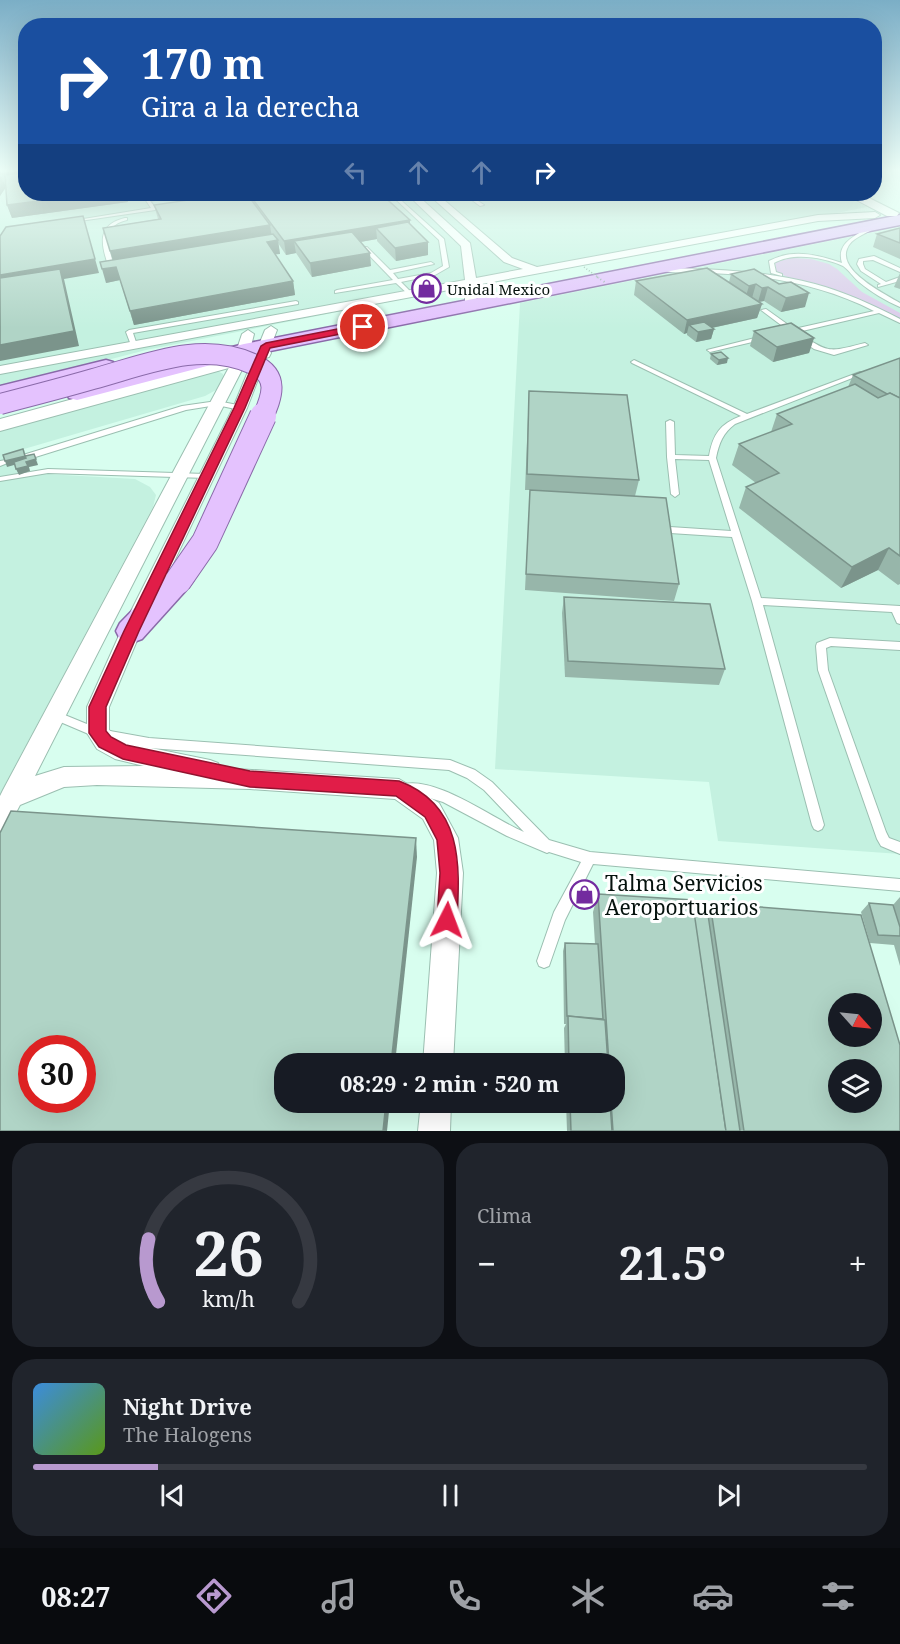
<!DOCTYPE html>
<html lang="es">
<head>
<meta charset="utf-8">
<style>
	body { margin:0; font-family:"Noto Serif",serif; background:#20242c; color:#f1f3f6; height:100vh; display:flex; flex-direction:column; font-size:22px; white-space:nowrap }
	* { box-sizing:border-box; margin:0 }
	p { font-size:20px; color:#9ea1a6 }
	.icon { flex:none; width:33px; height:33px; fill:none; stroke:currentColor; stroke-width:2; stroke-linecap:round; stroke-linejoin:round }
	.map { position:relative; height:1131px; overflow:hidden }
	.sheet { display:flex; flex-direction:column; gap:12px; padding:12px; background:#0d0f14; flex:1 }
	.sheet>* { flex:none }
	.top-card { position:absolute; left:18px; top:18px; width:864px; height:183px; border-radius:24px; box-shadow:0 6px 24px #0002; background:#1a4fa0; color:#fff; overflow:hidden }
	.needle { width:39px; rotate:117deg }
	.tools { position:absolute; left:828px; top:993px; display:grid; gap:12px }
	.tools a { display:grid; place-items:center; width:54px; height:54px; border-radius:50%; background:#171b24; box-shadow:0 6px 24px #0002; font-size:30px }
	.speed { position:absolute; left:18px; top:1035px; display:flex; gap:12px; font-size:30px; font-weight:700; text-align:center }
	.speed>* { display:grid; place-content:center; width:78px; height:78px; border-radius:50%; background:#171b24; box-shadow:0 6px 24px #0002; line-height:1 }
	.speed .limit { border:9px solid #d22; background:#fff; color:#111 }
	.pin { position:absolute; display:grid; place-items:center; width:51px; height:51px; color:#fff; margin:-26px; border:3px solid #fff; border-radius:50%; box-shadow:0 2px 6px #0007 }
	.me { position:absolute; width:66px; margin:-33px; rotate:3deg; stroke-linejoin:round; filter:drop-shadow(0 0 4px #0008) }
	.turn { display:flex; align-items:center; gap:21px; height:126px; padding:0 24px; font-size:27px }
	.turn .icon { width:78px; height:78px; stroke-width:2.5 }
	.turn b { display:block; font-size:42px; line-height:51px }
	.lanes { display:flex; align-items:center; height:57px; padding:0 24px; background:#0003; justify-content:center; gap:30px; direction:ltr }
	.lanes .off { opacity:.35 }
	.big { font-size:45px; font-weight:700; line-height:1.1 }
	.sheet .tile { flex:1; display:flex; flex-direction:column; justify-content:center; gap:9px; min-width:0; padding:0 21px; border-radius:24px; background:#20242c }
	.sheet .dial { align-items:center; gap:0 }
	.dial svg { height:156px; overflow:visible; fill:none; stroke:#363941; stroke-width:7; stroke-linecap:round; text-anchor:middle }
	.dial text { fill:#f1f3f6; stroke:none }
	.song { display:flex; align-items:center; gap:18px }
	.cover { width:72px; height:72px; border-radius:9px; background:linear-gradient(135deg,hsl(210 70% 55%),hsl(90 70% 35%)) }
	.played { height:6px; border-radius:3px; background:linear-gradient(90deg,#b899cf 15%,#363941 15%) }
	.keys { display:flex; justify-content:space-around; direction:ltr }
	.heat { display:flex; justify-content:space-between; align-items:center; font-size:33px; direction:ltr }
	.sheet .tiles { flex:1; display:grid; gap:12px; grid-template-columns:1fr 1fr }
	.tile:last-child { grid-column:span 2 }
	.trip { position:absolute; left:274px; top:1053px; width:351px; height:60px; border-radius:24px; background:#171b24; box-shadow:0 6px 24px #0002; font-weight:700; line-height:60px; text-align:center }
	.dock { display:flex; height:96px; justify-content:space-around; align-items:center; background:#090b0e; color:#9ea1a6 }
	.dock .icon { width:42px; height:42px }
	.dock .active { color:#b899cf }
	.dock b { font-size:27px; color:#f1f3f6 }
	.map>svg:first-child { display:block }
</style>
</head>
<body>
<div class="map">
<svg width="900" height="1131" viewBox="0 0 900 1131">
	<rect width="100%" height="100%" fill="#d8feef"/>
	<g fill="#c4f1e0">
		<path d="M0 170 26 194H839L867 207 146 350 0 388Z"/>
		<path d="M900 227V854L718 841 709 782 495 769 520 303Z"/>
		<path d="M216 370 223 374 224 378 216 390 205 396 24 449 28 461 37 459 38 465 29 467 31 476 46 474 135 479 150 487 156 495 153 507 0 794V428Z"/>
	</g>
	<path fill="#dbcaea" d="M792 258 811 259 829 264 837 269 862 292 900 313V321L831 290 787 277 776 271 775 262Z"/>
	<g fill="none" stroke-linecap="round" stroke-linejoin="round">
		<defs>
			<g id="lane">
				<path d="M174 194 176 196 150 201 155 207 167 206H169V208L73 222 71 221 151 208 145 199Z"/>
				<path d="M390 194H394L444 239 449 267 435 275 401 282 413 294 410 296 396 283 335 293V291L337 290 393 280 363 249V247H367L390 270 431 262 434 264 393 273 398 279 431 273 443 266 439 240Z"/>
				<path d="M464 194H468L484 205 480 206Z"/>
				<path d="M125 218H127V220C99 227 109 246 114 267L109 268C101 245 96 225 125 218Z"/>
				<path d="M868 228 873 229C864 235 851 238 847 249 838 271 885 294 900 303V307C886 301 871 292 859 282 854 278 848 269 843 266 823 257 793 252 774 263L776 272 782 274V276L771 273 769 261C793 248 818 255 842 263 836 244 854 236 868 228Z"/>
				<path d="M874 256 900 268V272L873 260 863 261V264L865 269 886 282 900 277V281L878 287V285L881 284 861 271 857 264 859 259Z"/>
				<path d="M665 268C716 269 766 271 815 284 845 292 873 305 900 319V323L879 313 798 332C829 354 829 352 865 343L868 345 834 355 814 349 792 334 789 333V331L761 310 766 309 794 329 874 311C829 288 778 277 728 274 706 272 684 274 663 271L662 270Z"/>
				<path d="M296 301 298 302V304L133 333 137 345 134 347 131 345 126 332 129 330Z"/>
				<path d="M763 336 765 337V339L710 352 707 350Z"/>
				<path d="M634 360 747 414 860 372H864L865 373 735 424C723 433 719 443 716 458L761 598 900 606V624L897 623 892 612 763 605 824 825 822 829 818 831 814 829 812 825 752 601 732 537 670 533 666 530 670 527 731 531 709 460 675 459 679 494 675 497 671 494 667 457 666 422 670 420 674 422 675 455 709 456C713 434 720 424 741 416L632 363 631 362Z"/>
				<path d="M217 401 243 406 244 408 240 410 217 405 186 410 29 459H23L22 457 23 455 182 406Z"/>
				<path d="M6 460H9L10 462 0 466V461Z"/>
				<path d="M48 469 206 474 210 476 206 478 48 473 0 481V477Z"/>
				<path d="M830 638 900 642V650L831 646 826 648 828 670 886 832 889 838 900 842V854L881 846 877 839 818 670 816 646 817 643Z"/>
				<path d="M55 711 99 729 149 738 450 760 475 770 492 782 549 840 590 852 900 879V891L593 864 565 920 549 966 544 968 539 966 537 961 554 912 581 862 549 852 547 853 507 836 443 802 420 795 401 793 399 789 401 785C434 774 493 819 524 832L484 790 467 778 449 770 149 748 98 738 51 718 50 715 51 712Z"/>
			</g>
			<g id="street">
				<path d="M407 194H416L470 243 476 278 523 269 504 262 428 194H437L512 258 537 267 818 215 875 212 880 215 875 218 818 221 476 285 477 306 471 310 465 306V287L0 374V366L465 280 461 246Z"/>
				<path d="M271 326 277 330 247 408 141 631 109 707V730L127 743 210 760 218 763 220 768 399 779 439 803 458 838 463 873 453 1064H423L437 873 434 840 423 819 395 799 250 789 97 785 64 787 20 805 8 828 0 831V796L3 790 234 358 242 334 248 330 254 334 248 358 35 776 64 767 144 766 115 759 97 749 87 733V707L121 631 233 408 265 330Z"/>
				<path d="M421 1102H451L450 1131H418Z"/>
			</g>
			<g id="secondary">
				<path d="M845 194H861L899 213 897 216H887Z"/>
				<path d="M262 347 269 349 271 353 269 357 0 431V419Z"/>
			</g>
			<g id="primary">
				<path d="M900 215V225L245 356 77 400 69 398 66 393 69 388 244 344Z"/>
				<path d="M106 360 113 362 117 366 113 370 0 400V386Z"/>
				<path d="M178 571 188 574 193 581 188 588 142 639 131 643 120 639 116 631 120 623 168 574Z"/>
			</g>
		</defs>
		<use href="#lane" stroke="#9bbfb1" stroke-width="2"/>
		<use href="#street" stroke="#9bbfb1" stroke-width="2"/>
		<use href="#secondary" stroke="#9bbfb1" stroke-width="2"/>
		<use href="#primary" stroke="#8a6aa9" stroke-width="3"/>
		<use href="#lane" fill="#fff" fill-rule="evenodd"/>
		<use href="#street" fill="#fff" fill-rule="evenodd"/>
		<use href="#secondary" fill="#fff" fill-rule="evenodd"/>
		<use href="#primary" fill="#e4c2fe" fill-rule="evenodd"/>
		<defs>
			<path id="primary-bridge-far1" d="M0 404C31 396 62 388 93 379 145 365 201 340 253 364 280 376 272 396 263 417"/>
			<path id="primary-bridge" d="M178 581 205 542 263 416"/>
		</defs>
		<use href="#primary-bridge-far1" stroke="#8a6aa9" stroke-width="22" stroke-linecap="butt"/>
		<use href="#primary-bridge" stroke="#8a6aa9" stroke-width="28" stroke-linecap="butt"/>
		<path stroke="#93b1a5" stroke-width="1.5" stroke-dasharray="1 2" stroke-linecap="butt" d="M584 267 599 278"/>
		<path stroke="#93b1a5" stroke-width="2" stroke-dasharray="1 3" stroke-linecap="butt" d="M597 277 606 283"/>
		<use href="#primary-bridge-far1" stroke="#e4c2fe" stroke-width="20"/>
		<use href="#primary-bridge" stroke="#e4c2fe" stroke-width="26"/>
	</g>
	<g fill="#97b6aa">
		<path d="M0 170 127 198 128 202 12 218 7 205 6 185H5L6 187 0 196Z"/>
		<path d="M248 194H381L410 225 428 242V255L396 261 377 241V239L361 242 371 266 312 277 296 253 286 255 278 243 280 254H275L293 281 295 295 134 325 120 280 106 283 113 260 103 228 158 219 154 205 249 195Z"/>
		<path d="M673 194H692L691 196 673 195Z"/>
		<path d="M900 228V259L873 247 877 234Z"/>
		<path d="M754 269 805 307 781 312 764 301 759 302 762 304 757 318 712 328 714 329 711 339 696 342 687 335V333L684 334 634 295 636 281 729 282 731 274Z"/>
		<path d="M900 273V289L894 287Z"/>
		<path d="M754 331 814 338 809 353 773 362 750 346Z"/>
		<path d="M711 354 727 363 717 365 710 359Z"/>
		<path d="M900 358V584L898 585 878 570 841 588 739 508 746 487 756 483 732 465 739 444 771 432 777 414 848 387 853 375Z"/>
		<path d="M529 391 639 480 635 496 679 584 674 601 525 590 530 490H525Z"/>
		<path d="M564 597 725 669 719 685 565 677 562 613Z"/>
		<path d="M598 894 693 905 707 908 710 903 900 1131H567L566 1102H615V1064H565L564 1028 566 1024H564L563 951 565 943 595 944 593 912Z"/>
		<path d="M900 897V966L894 945 870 943 861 912 869 903 893 905Z"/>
	</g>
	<g fill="#7b948b">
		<path d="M26 171V183L7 185 3 173Z"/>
		<path d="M1 176 6 187 0 196V177Z"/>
		<path d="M94 194H160L127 198 128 202 12 218 7 205Z"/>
		<path d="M83 216 99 273 64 279 79 346 0 361V275Z"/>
		<path d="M410 220V233L376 228 377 239 302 252 294 241 296 253 286 255 284 241Z"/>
		<path d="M270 225 272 238 114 264 110 251Z"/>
		<path d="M278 240 280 254 269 255 267 242Z"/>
		<path d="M428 242V255L396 261 395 248Z"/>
		<path d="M370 253 371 266 312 277 310 263Z"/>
		<path d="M116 267 120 280 106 283 102 269Z"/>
		<path d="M293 281 295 295 134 325 130 311Z"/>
		<path d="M756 284 752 298 745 299 749 286Z"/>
		<path d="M768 287 764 301 758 302 762 288Z"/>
		<path d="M809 293 805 307 781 312 786 298Z"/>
		<path d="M762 304 757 318 697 331 689 325 687 333 684 334 687 320Z"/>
		<path d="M714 329 711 339 696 342 698 332Z"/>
		<path d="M814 338 809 353 773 362 777 347Z"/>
		<path d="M728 358 727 363 717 365 719 360Z"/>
		<path d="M34 454 38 465 29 467 30 471 19 475 16 469 26 462Z"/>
		<path d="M25 456 28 461 7 467 5 461Z"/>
		<path d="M889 548 878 570 841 588 852 567Z"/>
		<path d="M416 838 417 857 395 1064H391Z"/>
		<path d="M386 1102H390L387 1131H383Z"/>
	</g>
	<g fill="#b0d4c6" stroke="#7b948b" stroke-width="1.5" fill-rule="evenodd">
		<path d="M0 170H26V171L0 174Z"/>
		<path d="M26 172V194H94L7 205 5 175Z"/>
		<path d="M230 194H247L270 225 110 251 103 228 161 219 154 205Z"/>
		<path d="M249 194H381L410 220 284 241Z"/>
		<path d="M83 216 95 259 0 275V236L6 227Z"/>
		<path d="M408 222 428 242 395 248 376 228Z"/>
		<path d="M900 228V243L877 234Z"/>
		<path d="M352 232 370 253 310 263 294 241Z"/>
		<path d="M273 234 278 240 267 242 293 281 130 311 116 267 102 269 100 262Z"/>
		<path d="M707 268 762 304 687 320 636 281Z"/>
		<path d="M60 269 74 331 0 345V278Z"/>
		<path d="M754 269 779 284 791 282 809 293 786 298 768 287 762 288 756 284 749 286 731 274Z"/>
		<path d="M704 322 714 329 698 332 689 325Z"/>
		<path d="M791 323 814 338 777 347 754 331Z"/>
		<path d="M721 352 728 358 719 360 711 354Z"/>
		<path d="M900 358V398L890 393 887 394 853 375Z"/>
		<path d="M855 384 878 398 890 393 900 398V556L889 548 852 567 746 487 779 473 739 444 792 424 777 414Z"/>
		<path d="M529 391 627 395 639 480 527 474Z"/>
		<path d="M23 449 25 456 34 454 36 459 26 462 28 466 16 469 14 462 26 458 25 456 5 461 3 455Z"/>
		<path d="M530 490 666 498 679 584 526 574Z"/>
		<path d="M564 597 710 604 725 669 568 661Z"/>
		<path d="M11 811 416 838 391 1064H285V1102H386L383 1131H0V833ZM32 1048H82V1100H32Z"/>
		<path d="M598 894 693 900 726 1131H613L611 1102H615V1064H609Z"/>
		<path d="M710 903 861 915 900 1045V1131H744ZM838 1004H872V1036H838ZM838 1070H872V1102H838Z"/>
		<path d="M869 903 893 905 900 927V936L878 935Z"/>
		<path d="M693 905 707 908 740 1131H726Z"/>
		<path d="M565 943 598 944 603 1019 567 1016Z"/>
		<path d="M568 1016 605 1020 608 1064H569Z"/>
		<path d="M570 1102H610L612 1131H571Z"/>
	</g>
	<linearGradient id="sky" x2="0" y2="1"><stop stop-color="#7baec6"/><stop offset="0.52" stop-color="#edfff8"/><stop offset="1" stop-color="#edfff8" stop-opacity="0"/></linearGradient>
	<rect width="900" height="328" fill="url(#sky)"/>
	<path fill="#e11d48" stroke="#92132f" stroke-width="1.5" d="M363 324 366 325V329L270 348 245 408 139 631 106 707V731L111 737 126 745 250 771 399 781C463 805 460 864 457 920L454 927 447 930 440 927 437 920 440 873 437 840 425 817 396 796 250 787 123 759 99 747 89 733V707L124 631 234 408 261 346 266 343Z"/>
	<defs>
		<symbol id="shop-ring" viewBox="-11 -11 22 22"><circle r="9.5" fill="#fff" stroke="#732b9f" stroke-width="1.5"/><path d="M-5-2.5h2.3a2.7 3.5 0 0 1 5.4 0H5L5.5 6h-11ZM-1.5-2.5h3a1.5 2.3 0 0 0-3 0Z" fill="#732b9f"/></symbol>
	</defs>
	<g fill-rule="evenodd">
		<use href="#shop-ring" x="410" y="272" width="33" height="33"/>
		<use href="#shop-ring" x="568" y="878" width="33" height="33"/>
	</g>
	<g text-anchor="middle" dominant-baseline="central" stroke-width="6" stroke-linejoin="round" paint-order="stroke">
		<g font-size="15" fill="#05120d" stroke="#fff" text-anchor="start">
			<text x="447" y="289">Unidal Mexico</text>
		</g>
		<g font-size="21" fill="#05120d" stroke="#fff" text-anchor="start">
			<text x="605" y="883">Talma Servicios<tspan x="605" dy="24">Aeroportuarios</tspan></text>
		</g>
	</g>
</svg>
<div class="tools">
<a><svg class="needle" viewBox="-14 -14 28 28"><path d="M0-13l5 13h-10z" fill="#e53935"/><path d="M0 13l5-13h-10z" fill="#9ea1a6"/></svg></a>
<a><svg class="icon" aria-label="layers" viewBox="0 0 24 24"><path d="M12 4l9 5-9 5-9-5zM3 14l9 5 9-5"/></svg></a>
</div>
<div class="speed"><div class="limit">30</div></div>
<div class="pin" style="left:363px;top:327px;background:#d93025"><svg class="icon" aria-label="arrive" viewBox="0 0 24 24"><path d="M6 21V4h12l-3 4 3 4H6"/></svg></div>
<svg class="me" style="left:447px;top:920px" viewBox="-20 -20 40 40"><path d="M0-17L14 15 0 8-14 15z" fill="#e11d48" stroke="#fff" stroke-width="4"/></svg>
<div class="trip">08:29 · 2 min · 520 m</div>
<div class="top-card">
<div class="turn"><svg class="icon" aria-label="right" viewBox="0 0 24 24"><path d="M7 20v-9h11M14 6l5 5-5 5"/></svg><div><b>170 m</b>Gira a la derecha</div></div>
<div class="lanes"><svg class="icon off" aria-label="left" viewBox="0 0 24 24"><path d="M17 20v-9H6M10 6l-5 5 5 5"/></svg><svg class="icon off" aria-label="ahead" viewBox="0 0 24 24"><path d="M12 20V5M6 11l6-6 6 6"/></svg><svg class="icon off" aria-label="ahead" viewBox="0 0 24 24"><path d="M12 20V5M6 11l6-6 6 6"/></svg><svg class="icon" aria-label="right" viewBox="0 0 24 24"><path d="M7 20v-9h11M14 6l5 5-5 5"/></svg></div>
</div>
</div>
<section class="sheet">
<div class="tiles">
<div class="tile dial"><svg viewBox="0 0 100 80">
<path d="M14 69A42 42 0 1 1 86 69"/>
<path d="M14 69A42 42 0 0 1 9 37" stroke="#b899cf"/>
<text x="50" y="56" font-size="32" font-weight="700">26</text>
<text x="50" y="72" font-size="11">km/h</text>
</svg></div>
<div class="tile"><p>Clima</p>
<div class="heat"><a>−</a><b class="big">21.5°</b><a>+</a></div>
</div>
<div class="tile">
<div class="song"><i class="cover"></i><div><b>Night Drive</b><p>The Halogens</p></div></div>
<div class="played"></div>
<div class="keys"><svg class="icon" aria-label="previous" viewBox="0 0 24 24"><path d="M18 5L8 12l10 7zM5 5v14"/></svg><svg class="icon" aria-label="pause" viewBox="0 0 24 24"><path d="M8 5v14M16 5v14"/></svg><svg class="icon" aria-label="next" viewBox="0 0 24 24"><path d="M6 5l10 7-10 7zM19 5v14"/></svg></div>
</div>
</div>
</section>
<nav class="dock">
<b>08:27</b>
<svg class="icon active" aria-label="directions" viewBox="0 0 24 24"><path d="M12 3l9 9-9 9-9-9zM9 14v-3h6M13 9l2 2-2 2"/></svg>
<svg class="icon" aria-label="music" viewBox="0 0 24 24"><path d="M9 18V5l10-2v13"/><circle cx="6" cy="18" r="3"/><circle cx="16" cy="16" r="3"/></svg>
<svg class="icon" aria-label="phone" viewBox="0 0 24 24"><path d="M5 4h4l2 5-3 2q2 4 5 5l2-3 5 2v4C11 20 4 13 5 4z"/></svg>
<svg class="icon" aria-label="climate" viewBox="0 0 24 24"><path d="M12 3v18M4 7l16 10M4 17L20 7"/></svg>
<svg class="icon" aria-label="car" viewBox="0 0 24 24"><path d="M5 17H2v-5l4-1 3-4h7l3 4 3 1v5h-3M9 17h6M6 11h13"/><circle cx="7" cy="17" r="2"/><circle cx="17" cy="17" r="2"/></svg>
<svg class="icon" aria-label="filters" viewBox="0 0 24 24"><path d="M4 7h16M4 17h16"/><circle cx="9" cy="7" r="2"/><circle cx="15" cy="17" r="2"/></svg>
</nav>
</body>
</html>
